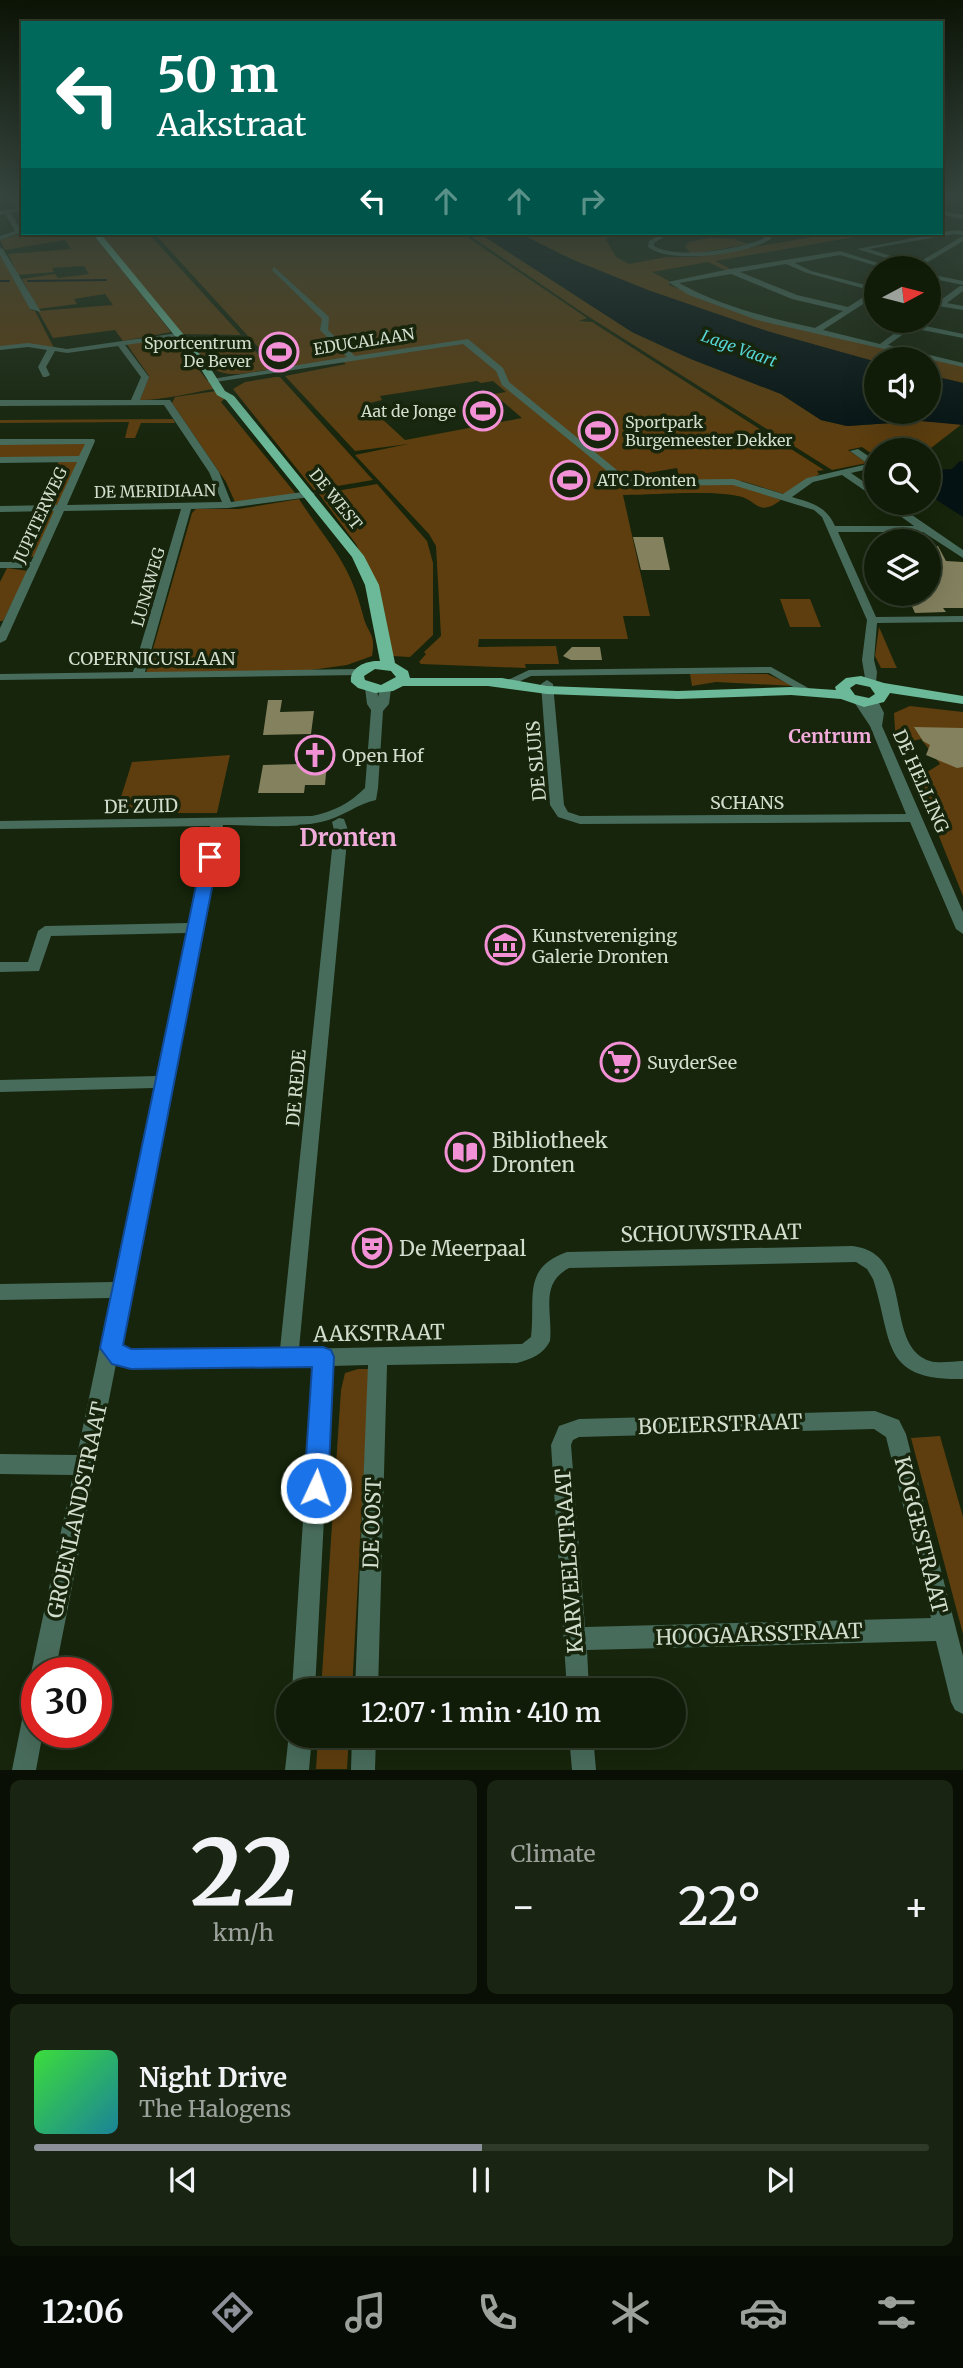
<!DOCTYPE html>
<html lang="en">
<head>
<meta charset="utf-8">
<style>
	body { margin:0; font-family:Merriweather,serif; background:#192512; color:#f1f3f6; height:100vh; display:flex; flex-direction:column; font-size:26px; white-space:nowrap }
	* { box-sizing:border-box; margin:0 }
	p { font-size:23px; color:#9ca19c }
	.icon { flex:none; width:38px; height:38px; fill:none; stroke:currentColor; stroke-width:2; stroke-linecap:round; stroke-linejoin:round }
	.map { position:relative; height:1770px; overflow:hidden }
	.details { display:flex; flex-direction:column; gap:10px; padding:10px; background:#090f04; flex:1 }
	.details>* { flex:none }
	.hud { position:absolute; left:21px; top:21px; width:922px; height:214px; border-radius:0px; box-shadow:0 7px 28px #0002,0 0 0 2px #303a29; background:#00695c; color:#fff; overflow:hidden }
	.needle { width:46px; rotate:83deg }
	.controls { position:absolute; left:864px; top:256px; display:grid; gap:14px }
	.controls a { display:grid; place-items:center; width:77px; height:77px; border-radius:50%; background:#101c08; box-shadow:0 7px 28px #0002,0 0 0 2px #303a29; font-size:35px }
	.speed { position:absolute; left:21px; top:1657px; display:flex; gap:14px; font-size:35px; font-weight:700; text-align:center }
	.speed>* { display:grid; place-content:center; width:91px; height:91px; border-radius:50%; background:#101c08; box-shadow:0 7px 28px #0002,0 0 0 2px #303a29; line-height:1 }
	.speed .limit { border:10px solid #d22; background:#fff; color:#111 }
	.pin { position:absolute; display:grid; place-items:center; width:60px; height:60px; color:#fff; margin:-30px; border-radius:14px; box-shadow:0 4px 10px #0006 }
	.me { position:absolute; width:77px; margin:-38px; rotate:3deg; stroke-linejoin:round; filter:drop-shadow(0 0 5px #0008) }
	.turn { display:flex; align-items:center; gap:24px; height:147px; padding:0 21px; font-size:32px }
	.turn .icon { width:91px; height:91px; stroke-width:2.5 }
	.turn b { display:block; font-size:49px; line-height:60px }
	.lanes { display:flex; align-items:center; height:66px; padding:0 21px; background:#0003; justify-content:center; gap:35px; direction:ltr }
	.lanes .off { opacity:.35 }
	.big { font-size:52px; font-weight:600; line-height:1.1 }
	.details .widget { flex:1; display:flex; flex-direction:column; justify-content:center; gap:10px; min-width:0; padding:0 24px; border-radius:10px; background:#192512 }
	.details .dial { align-items:center; gap:0 }
	.dial b { font-size:91px; line-height:1 }
	.song { display:flex; align-items:center; gap:21px }
	.cover { width:84px; height:84px; border-radius:10px; background:linear-gradient(135deg,hsl(120 70% 55%),hsl(190 70% 35%)) }
	.played { height:7px; border-radius:4px; background:linear-gradient(90deg,#8c9099 50%,#303a29 50%) }
	.keys { display:flex; justify-content:space-around; direction:ltr }
	.heat { display:flex; justify-content:space-between; align-items:center; font-size:38px; direction:ltr }
	.details .tiles { flex:1; display:grid; gap:10px; grid-template-columns:1fr 1fr }
	.widget:last-child { grid-column:span 2 }
	.trip { position:absolute; left:276px; top:1678px; width:410px; height:70px; border-radius:35px; background:#101c08; box-shadow:0 7px 28px #0002,0 0 0 2px #303a29; font-weight:600; line-height:70px; text-align:center }
	.tabs { display:flex; height:112px; justify-content:space-around; align-items:center; background:#060b03; color:#9ca19c }
	.tabs .icon { width:49px; height:49px }
	.tabs .active { color:#8c9099 }
	.tabs b { font-size:32px; color:#f1f3f6 }
	.map>svg:first-child { display:block }
</style>
</head>
<body>
<div class="map">
<svg width="963" height="1770" viewBox="0 0 963 1770">
	<rect width="100%" height="100%" fill="#16250b"/>
	<g fill="#5e3e0e" fill-rule="evenodd">
		<path d="M23 226V233H92L171 332 123 341 115 330 53 338 38 311 113 305 105 294 74 299 77 304 38 309 22 279 55 274 58 278 89 274 84 266 52 268 54 272 18 275 8 254 71 249 65 240 5 250 0 240 21 234 19 228Z"/>
		<path d="M99 233H148L241 335 181 334Z"/>
		<path d="M154 233H461L587 318 579 321 592 322 824 470 817 471 819 474 787 495 742 481 680 480 677 468 618 478 642 484 738 485 781 500C757 518 757 499 738 496 708 490 655 495 623 495L650 616H623L628 639H479L478 647 556 646 559 664H525L526 668 421 664 419 662 426 654 424 652 441 636 436 546 429 534 355 455 408 444 355 451 285 376 346 364 340 359 284 368 266 347 259 348ZM477 381 481 383 493 381 506 392 494 394 522 418 405 440 366 404 382 400 380 396Z"/>
		<path d="M466 233H479L632 332 691 359 781 394 821 420 847 426 921 421 962 424 931 448C916 442 898 437 886 450H877L875 456 862 447 848 450 867 463 832 470 586 315Z"/>
		<path d="M519 233H636L605 238 616 257 629 264 666 257H696L836 233H878L715 261 732 270 727 271 708 262 652 272 669 281V285L754 317 963 366V383L929 375V359H877V362C755 329 631 293 519 233Z"/>
		<path d="M709 238 733 239 749 244 692 254 685 247 689 242Z"/>
		<path d="M0 253 31 310 35 311 54 348 33 345 0 347Z"/>
		<path d="M184 337 245 340 272 369C218 378 219 379 184 337Z"/>
		<path d="M174 338 214 389C189 393 165 400 140 400L149 376 126 343Z"/>
		<path d="M275 377H280L373 480 314 490 233 389 245 382Z"/>
		<path d="M216 391 224 399 221 402 296 494 235 502 226 482 172 403 175 397Z"/>
		<path d="M173 419 175 423H141L135 438H125L129 422 0 423V420Z"/>
		<path d="M88 443 82 457H0V444Z"/>
		<path d="M59 461H80L59 505 37 506Z"/>
		<path d="M377 484 427 541 433 563V635L410 657 392 656 373 579 356 544 319 494Z"/>
		<path d="M299 499C328 544 349 560 363 615 368 636 376 631 372 656L347 665 311 670 146 673 192 513 196 509H239Z"/>
		<path d="M35 510H57L35 556 10 562Z"/>
		<path d="M7 568 28 571 3 621H0V582Z"/>
		<path d="M780 599H810L821 627H790Z"/>
		<path d="M879 627 895 664 897 668H881L875 656Z"/>
		<path d="M690 674H767L794 686 716 682 692 686Z"/>
		<path d="M910 706 963 712V896L916 779 940 764 921 739 896 745 894 713Z"/>
		<path d="M230 755 217 813H116L132 762Z"/>
		<path d="M358 1369H368L369 1381 352 1690H321L341 1390 345 1373Z"/>
		<path d="M940 1436 963 1517V1634L911 1438Z"/>
		<path d="M318 1736H349L347 1769H316Z"/>
	</g>
	<g fill="#051314">
		<path d="M479 233H519L571 259 648 290 770 332 877 362V411H929V375L963 383V425L921 421 847 426 821 420 781 394 691 359 632 332Z"/>
		<path d="M960 461 963 462V517L929 495V470L952 469Z"/>
	</g>
	<g fill="none" stroke-linecap="round" stroke-linejoin="round">
		<g stroke="#051314" stroke-width="2">
			<path d="M0 281H9"/>
			<path d="M28 281 106 280"/>
		</g>
	</g>
	<g fill="#84815f">
		<path d="M633 537H663L670 570H641Z"/>
		<path d="M929 546H938L946 561 963 562V608H943L946 612 915 613 906 593H929Z"/>
		<path d="M572 647H600L602 660H571L563 656Z"/>
		<path d="M268 700H282L280 712 314 711 311 734 263 735Z"/>
		<path d="M914 727 963 728V767L957 768 926 755 930 745 923 741Z"/>
		<path d="M303 741H329L325 785H305L304 793H258L263 765 299 764Z"/>
	</g>
	<g fill="none" stroke-linecap="round" stroke-linejoin="round">
		<g fill="#486c5c" fill-rule="evenodd">
			<path d="M11 198H17L23 210 11 213 22 232 0 240V236L15 231 5 214 0 215V211L17 208Z"/>
			<path d="M942 211 963 215V219L942 215Z"/>
			<path d="M954 230 963 231V235L954 234 869 249 916 264 963 236V241L923 265 927 268 915 267 857 249Z"/>
			<path d="M663 233H670L654 243V246C679 260 739 249 765 238L754 233 770 236 771 239C747 254 671 265 648 247L649 241Z"/>
			<path d="M0 247 3 249 41 312 30 309 0 255Z"/>
			<path d="M840 251 894 268H883L840 255 795 263 811 271 877 288V295L823 330 880 344 912 320H921L916 324 963 334V338L912 328 888 345 963 363V367L757 320 689 295 668 282 730 269ZM786 264 807 273 873 291 848 307 797 295 740 272ZM731 274 792 299 843 311 815 328C768 318 721 306 679 283Z"/>
			<path d="M274 267 329 317 328 330 355 356 468 339 503 368 509 382 623 475 645 480 734 479 783 494 807 478 868 464 850 451 858 449 877 462V467L851 473 877 491V499L842 475 813 482 792 497C812 503 826 506 835 526H914L881 502H893L963 550V558L923 532H838L876 617 963 616V622L877 623 874 660 877 672 876 682 870 686 866 684 862 660 867 620 822 517 814 510 733 485 645 486 617 479 502 385 496 371 463 344 209 383 208 381 212 379 347 357 320 330 322 319 272 270Z"/>
			<path d="M929 274 963 281V285L929 278Z"/>
			<path d="M960 286H963V291L947 303 963 306V310L938 306V302Z"/>
			<path d="M178 333H181V337L125 345 149 377 140 400H170L219 472 231 502 310 491 315 494 310 497 228 508 191 509 145 672 359 669 365 672 359 675 0 680V674L133 672 181 509 64 511 6 640 0 643V628L28 568H0V562H31L54 511 0 512V506L57 505 77 462 0 463V457L79 456 85 444 0 445V439H94L95 441 67 505 222 502 209 472 164 405 0 406V400H131L141 377 118 346 67 353 55 351 46 367 50 375 46 377H43L38 367 47 350 28 347 0 350V346L28 343 67 349Z"/>
			<path d="M771 667 810 689 808 691H800L769 673 531 676 510 686 504 682 529 670Z"/>
			<path d="M547 680 553 684 564 805 568 812 580 816 906 814 870 726 854 702 860 698 864 699 869 707 867 702 869 699H877L884 713 882 726 963 912V934L956 929 910 822 580 824 558 817 550 805 541 684Z"/>
			<path d="M371 684 377 688 378 697 381 687H389L391 689 389 704 383 711 378 788 376 800C358 803 342 818 321 822 291 829 255 825 223 825L120 1343 125 1349 154 1351 280 1349 334 830 332 822 339 818 344 819 348 830 299 1349 522 1344 531 1337C536 1299 521 1268 567 1252L852 1246C917 1253 882 1346 930 1361 940 1364 953 1361 963 1361V1379C880 1381 893 1341 873 1279L867 1269 856 1262 569 1268C539 1284 553 1312 550 1341 543 1355 531 1359 517 1363L387 1365 378 1690H355L368 1365 332 1366 315 1690H292L313 1366 154 1369 116 1364 55 1673H37V1682L31 1673 73 1475 0 1474V1454L77 1455 110 1298 0 1300V1284L114 1282 155 1088 0 1092V1080L157 1076 187 933 51 936 39 971 0 972V962H28L38 931 45 926 189 923 210 826 0 829V821L312 816C333 812 350 803 365 788L371 710 367 704 365 688Z"/>
			<path d="M875 1411 899 1420 906 1434 963 1656V1714L955 1710 951 1702 936 1641 587 1650 589 1690H567L551 1445 559 1426 579 1419ZM874 1429 886 1437 931 1618 585 1627 571 1445 573 1440 579 1437Z"/>
			<path d="M37 1693V1732H43L36 1770H12L25 1705 29 1697Z"/>
			<path d="M289 1734 312 1736 309 1770H285Z"/>
			<path d="M352 1736H376L375 1770H351Z"/>
			<path d="M569 1736H593L596 1770H572Z"/>
		</g>
		<path fill="#6bb998" fill-rule="evenodd" d="M92 233H100L207 363 225 391 234 396 364 556 379 585 395 663 408 671 410 678H502L547 686 678 691 791 687 836 690 835 687 846 678 861 676 884 683 963 696V704L890 693 884 702 864 707 841 699 791 695 678 699 547 694 488 686H403L393 691 375 693 358 688 351 682C349 667 367 660 380 661L365 585 352 557 226 400 217 395 199 366ZM375 669 391 671 396 677 381 685 365 680 364 676ZM856 684 870 687 875 694 869 698 855 695 850 688Z"/>
	</g>
	<linearGradient id="sky" x2="0" y2="1"><stop stop-color="#0c1406"/><stop offset="0.44" stop-color="#36463f"/><stop offset="1" stop-color="#36463f" stop-opacity="0"/></linearGradient>
	<rect width="963" height="446" fill="url(#sky)"/>
	<path fill="#1a73e8" stroke="#114b97" stroke-width="2" d="M210 852 218 857 123 1345 131 1349 323 1347 331 1350 334 1357 328 1488 324 1496 316 1499 307 1496 304 1488 312 1367 131 1369 112 1364 100 1348 202 857Z"/>
	<defs>
		<symbol id="stadium-ring" viewBox="-11 -11 22 22"><circle r="9.5" fill="#16250b" stroke="#f391d6" stroke-width="1.5"/><path d="M0-5a6.5 5 0 1 0 0 10a6.5 5 0 1 0 0-10ZM-3.5-1.8h7v3.6h-7Z" fill="#f391d6"/></symbol>
		<symbol id="church-ring" viewBox="-11 -11 22 22"><circle r="9.5" fill="#16250b" stroke="#f391d6" stroke-width="1.5"/><path d="M-1.2-6h2.4v3.5h3.3v2.4h-3.3V6h-2.4V-.1h-3.3v-2.4h3.3Z" fill="#f391d6"/></symbol>
		<symbol id="museum-ring" viewBox="-11 -11 22 22"><circle r="9.5" fill="#16250b" stroke="#f391d6" stroke-width="1.5"/><path d="M0-6L6-3V-2H-6V-3ZM-5-1h2V3h-2ZM-1-1h2V3h-2ZM3-1h2V3H3ZM-6 4H6V6H-6Z" fill="#f391d6"/></symbol>
		<symbol id="supermarket-ring" viewBox="-11 -11 22 22"><circle r="9.5" fill="#16250b" stroke="#f391d6" stroke-width="1.5"/><path d="M-6-5.5h2.5l.6 2H6L4.5 2H-2.5L-4.4-4H-6ZM-1.5 3.2a1.3 1.3 0 1 0 .1 0ZM3 3.2a1.3 1.3 0 1 0 .1 0Z" fill="#f391d6"/></symbol>
		<symbol id="library-ring" viewBox="-11 -11 22 22"><circle r="9.5" fill="#16250b" stroke="#f391d6" stroke-width="1.5"/><path d="M-6-4Q-3-5.5-.7-3.5V5Q-3 3-6 4ZM6-4Q3-5.5 .7-3.5V5Q3 3 6 4Z" fill="#f391d6"/></symbol>
		<symbol id="theatre-ring" viewBox="-11 -11 22 22"><circle r="9.5" fill="#16250b" stroke="#f391d6" stroke-width="1.5"/><path d="M-5-5.5Q0-4 5-5.5V0Q5 5 0 6Q-5 5-5 0ZM-3.3-2.5H-1v1.5H-3.3ZM1-2.5H3.3v1.5H1ZM-2.8 1Q0 5.5 2.8 1Z" fill="#f391d6"/></symbol>
	</defs>
	<g fill-rule="evenodd">
		<use href="#stadium-ring" x="257" y="330" width="44" height="44"/>
		<use href="#stadium-ring" x="461" y="389" width="44" height="44"/>
		<use href="#stadium-ring" x="576" y="409" width="44" height="44"/>
		<use href="#stadium-ring" x="548" y="458" width="44" height="44"/>
		<use href="#church-ring" x="293" y="733" width="44" height="44"/>
		<use href="#museum-ring" x="483" y="923" width="44" height="44"/>
		<use href="#supermarket-ring" x="598" y="1040" width="44" height="44"/>
		<use href="#library-ring" x="443" y="1130" width="44" height="44"/>
		<use href="#theatre-ring" x="350" y="1226" width="44" height="44"/>
	</g>
	<g text-anchor="middle" dominant-baseline="central" stroke-width="7" stroke-linejoin="round" paint-order="stroke">
		<g font-size="16" fill="#d3ddcd" stroke="#16250b">
			<text transform="translate(364 341) rotate(-9)">EDUCALAAN</text>
			<text transform="translate(155 491) rotate(-1)">DE MERIDIAAN</text>
			<text transform="translate(336 499) rotate(51)">DE WEST</text>
			<text transform="translate(40 515) rotate(-65)">JUPITERWEG</text>
			<text transform="translate(148 587) rotate(-74)">LUNAWEG</text>
		</g>
		<g font-size="16" fill="#d3ddcd" stroke="#16250b" text-anchor="end">
			<text x="252" y="343">Sportcentrum<tspan x="252" dy="18">De Bever</tspan></text>
			<text x="456" y="411">Aat de Jonge</text>
			<text x="625" y="422" text-anchor="start">Sportpark<tspan x="625" dy="18">Burgemeester Dekker</tspan></text>
			<text x="597" y="480" text-anchor="start">ATC Dronten</text>
		</g>
		<g font-size="16" font-style="italic" fill="#56d5d6" stroke="#16250b">
			<text transform="translate(739 348) rotate(20)">Lage Vaart</text>
		</g>
		<g font-size="18" fill="#d3ddcd" stroke="#16250b">
			<text x="152" y="658">COPERNICUSLAAN</text>
			<text transform="translate(536 761) rotate(-95)">DE SLUIS</text>
			<text transform="translate(921 781) rotate(66)">DE HELLING</text>
			<text x="747" y="802">SCHANS</text>
			<text transform="translate(141 806) rotate(-1)">DE ZUID</text>
			<text transform="translate(296 1088) rotate(-85)">DE REDE</text>
		</g>
		<g font-size="18" fill="#d3ddcd" stroke="#16250b" text-anchor="start">
			<text x="342" y="755">Open Hof</text>
			<text x="532" y="935">Kunstvereniging<tspan x="532" dy="21">Galerie Dronten</tspan></text>
			<text x="647" y="1062">SuyderSee</text>
		</g>
		<g font-size="19" font-weight="bold" fill="#f1acdb" stroke="#16250b">
			<text x="830" y="736">Centrum</text>
		</g>
		<g font-size="21" fill="#d3ddcd" stroke="#16250b" text-anchor="start">
			<text x="492" y="1140">Bibliotheek<tspan x="492" dy="24">Dronten</tspan></text>
			<text x="399" y="1248">De Meerpaal</text>
		</g>
		<g font-size="21" fill="#d3ddcd" stroke="#16250b">
			<text transform="translate(711 1233) rotate(-1)">SCHOUWSTRAAT</text>
			<text transform="translate(379 1333) rotate(-1)">AAKSTRAAT</text>
			<text transform="translate(720 1424) rotate(-2)">BOEIERSTRAAT</text>
			<text transform="translate(77 1510) rotate(-78)">GROENLANDSTRAAT</text>
			<text transform="translate(372 1523) rotate(-88)">DE OOST</text>
			<text transform="translate(921 1535) rotate(76)">KOGGESTRAAT</text>
			<text transform="translate(569 1561) rotate(-94)">KARVEELSTRAAT</text>
			<text transform="translate(759 1634) rotate(-2)">HOOGAARSSTRAAT</text>
		</g>
		<g font-size="24" font-weight="bold" fill="#f1acdb" stroke="#16250b">
			<text x="348" y="837">Dronten</text>
		</g>
	</g>
</svg>
<div class="controls">
<a><svg class="needle" viewBox="-14 -14 28 28"><path d="M0-13l5 13h-10z" fill="#e53935"/><path d="M0 13l5-13h-10z" fill="#9ca19c"/></svg></a>
<a><svg class="icon" aria-label="sound" viewBox="0 0 24 24"><path d="M4 9h4l5-4v14l-5-4H4zM17 9q2 3 0 6"/></svg></a>
<a><svg class="icon" aria-label="search" viewBox="0 0 24 24"><circle cx="10" cy="10" r="6"/><path d="M15 15l6 6"/></svg></a>
<a><svg class="icon" aria-label="layers" viewBox="0 0 24 24"><path d="M12 4l9 5-9 5-9-5zM3 14l9 5 9-5"/></svg></a>
</div>
<div class="speed"><div class="limit">30</div></div>
<div class="pin" style="left:210px;top:857px;background:#d93025"><svg class="icon" aria-label="arrive" viewBox="0 0 24 24"><path d="M6 21V4h12l-3 4 3 4H6"/></svg></div>
<svg class="me" style="left:316px;top:1488px" viewBox="-20 -20 40 40"><circle r="17" fill="#1a73e8" stroke="#fff" stroke-width="3"/><path d="M0-11L8 9 0 5-8 9z" fill="#fff"/></svg>
<div class="trip">12:07 · 1 min · 410 m</div>
<div class="hud">
<div class="turn"><svg class="icon" aria-label="left" viewBox="0 0 24 24"><path d="M17 20v-9H6M10 6l-5 5 5 5"/></svg><div><b>50 m</b>Aakstraat</div></div>
<div class="lanes"><svg class="icon" aria-label="left" viewBox="0 0 24 24"><path d="M17 20v-9H6M10 6l-5 5 5 5"/></svg><svg class="icon off" aria-label="ahead" viewBox="0 0 24 24"><path d="M12 20V5M6 11l6-6 6 6"/></svg><svg class="icon off" aria-label="ahead" viewBox="0 0 24 24"><path d="M12 20V5M6 11l6-6 6 6"/></svg><svg class="icon off" aria-label="right" viewBox="0 0 24 24"><path d="M7 20v-9h11M14 6l5 5-5 5"/></svg></div>
</div>
</div>
<section class="details">
<div class="tiles">
<div class="widget dial"><b>22</b><p>km/h</p></div>
<div class="widget"><p>Climate</p>
<div class="heat"><a>−</a><b class="big">22°</b><a>+</a></div>
</div>
<div class="widget">
<div class="song"><i class="cover"></i><div><b>Night Drive</b><p>The Halogens</p></div></div>
<div class="played"></div>
<div class="keys"><svg class="icon" aria-label="previous" viewBox="0 0 24 24"><path d="M18 5L8 12l10 7zM5 5v14"/></svg><svg class="icon" aria-label="pause" viewBox="0 0 24 24"><path d="M8 5v14M16 5v14"/></svg><svg class="icon" aria-label="next" viewBox="0 0 24 24"><path d="M6 5l10 7-10 7zM19 5v14"/></svg></div>
</div>
</div>
</section>
<nav class="tabs">
<b>12:06</b>
<svg class="icon active" aria-label="directions" viewBox="0 0 24 24"><path d="M12 3l9 9-9 9-9-9zM9 14v-3h6M13 9l2 2-2 2"/></svg>
<svg class="icon" aria-label="music" viewBox="0 0 24 24"><path d="M9 18V5l10-2v13"/><circle cx="6" cy="18" r="3"/><circle cx="16" cy="16" r="3"/></svg>
<svg class="icon" aria-label="phone" viewBox="0 0 24 24"><path d="M5 4h4l2 5-3 2q2 4 5 5l2-3 5 2v4C11 20 4 13 5 4z"/></svg>
<svg class="icon" aria-label="climate" viewBox="0 0 24 24"><path d="M12 3v18M4 7l16 10M4 17L20 7"/></svg>
<svg class="icon" aria-label="car" viewBox="0 0 24 24"><path d="M5 17H2v-5l4-1 3-4h7l3 4 3 1v5h-3M9 17h6M6 11h13"/><circle cx="7" cy="17" r="2"/><circle cx="17" cy="17" r="2"/></svg>
<svg class="icon" aria-label="filters" viewBox="0 0 24 24"><path d="M4 7h16M4 17h16"/><circle cx="9" cy="7" r="2"/><circle cx="15" cy="17" r="2"/></svg>
</nav>
</body>
</html>
